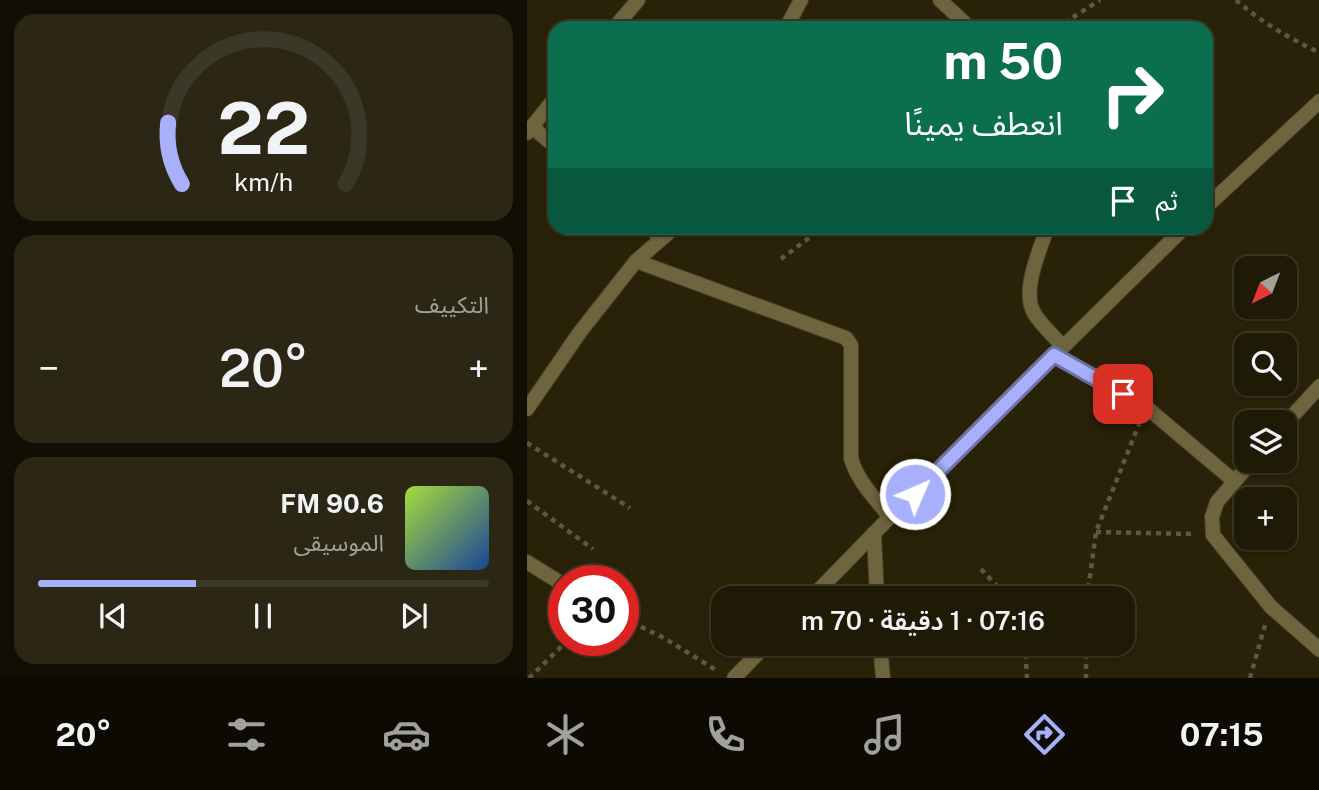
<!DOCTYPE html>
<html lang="ar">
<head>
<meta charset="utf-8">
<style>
	body { margin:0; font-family:"Public Sans","Noto Sans Arabic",sans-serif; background:#2c2714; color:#f1f3f6; direction:rtl; height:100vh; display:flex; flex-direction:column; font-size:26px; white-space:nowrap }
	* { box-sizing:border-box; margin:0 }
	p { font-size:23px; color:#a1a19b }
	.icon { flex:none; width:38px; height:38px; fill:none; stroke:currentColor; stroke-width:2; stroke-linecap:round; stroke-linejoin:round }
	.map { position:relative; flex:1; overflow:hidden; direction:ltr }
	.sheet { display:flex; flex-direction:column; gap:14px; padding:14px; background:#110e03; width:527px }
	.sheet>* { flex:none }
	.banner { position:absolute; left:21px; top:21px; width:665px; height:214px; border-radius:21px; box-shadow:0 2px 5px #0004,0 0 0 2px #3c3828; direction:rtl; background:#0b6e4f; color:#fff; overflow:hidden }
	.needle { width:46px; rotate:222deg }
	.fabs { position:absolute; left:707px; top:256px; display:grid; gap:14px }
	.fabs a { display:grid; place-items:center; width:63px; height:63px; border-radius:14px; background:#1f1a06; box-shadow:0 2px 5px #0004,0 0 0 2px #3c3828; font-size:35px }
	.speed { position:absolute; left:21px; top:565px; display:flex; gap:14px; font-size:35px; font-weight:700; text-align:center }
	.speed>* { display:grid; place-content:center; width:91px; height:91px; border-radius:50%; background:#1f1a06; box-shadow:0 2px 5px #0004,0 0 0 2px #3c3828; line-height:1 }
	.speed .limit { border:10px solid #d22; background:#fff; color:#111 }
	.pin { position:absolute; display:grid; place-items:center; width:60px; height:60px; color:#fff; margin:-30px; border-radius:14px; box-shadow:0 4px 10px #0006 }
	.me { position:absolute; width:77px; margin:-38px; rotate:45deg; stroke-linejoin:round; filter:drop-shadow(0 0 5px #0008) }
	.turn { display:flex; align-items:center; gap:24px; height:147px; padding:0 35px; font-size:32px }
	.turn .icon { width:91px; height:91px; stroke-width:2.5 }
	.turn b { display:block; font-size:49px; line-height:60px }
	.then { display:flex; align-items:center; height:66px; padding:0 35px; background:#0003; gap:14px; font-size:26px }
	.big { font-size:52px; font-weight:600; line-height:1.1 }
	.sheet .tile { flex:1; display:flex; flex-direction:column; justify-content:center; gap:10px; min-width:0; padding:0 24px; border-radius:21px; background:#2c2714 }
	.sheet .dial { align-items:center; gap:0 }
	.dial svg { height:182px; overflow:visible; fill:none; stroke:#3c3828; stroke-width:7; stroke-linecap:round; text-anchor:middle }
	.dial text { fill:#f1f3f6; stroke:none }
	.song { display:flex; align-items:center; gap:21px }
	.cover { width:84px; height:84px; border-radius:10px; background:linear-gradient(135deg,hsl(80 70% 55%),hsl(220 70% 35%)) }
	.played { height:7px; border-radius:4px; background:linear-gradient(90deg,#a8b0fc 35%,#3c3828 35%) }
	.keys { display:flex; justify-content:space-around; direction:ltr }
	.heat { display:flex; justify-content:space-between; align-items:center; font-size:38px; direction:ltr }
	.trip { position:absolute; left:184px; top:586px; width:424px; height:70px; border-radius:21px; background:#1f1a06; box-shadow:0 2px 5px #0004,0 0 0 2px #3c3828; font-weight:600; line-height:70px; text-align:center; direction:rtl }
	.tabs { display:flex; height:112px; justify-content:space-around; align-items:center; background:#0c0a02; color:#a1a19b }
	.tabs .icon { width:49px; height:49px }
	.tabs .selected { color:#a8b0fc }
	.tabs b { font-size:32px; color:#f1f3f6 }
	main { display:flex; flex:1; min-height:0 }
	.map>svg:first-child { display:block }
</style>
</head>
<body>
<main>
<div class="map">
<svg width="793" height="678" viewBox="0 0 793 678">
	<rect width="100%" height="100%" fill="#292208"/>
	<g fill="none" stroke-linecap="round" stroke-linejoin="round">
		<defs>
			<g id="minor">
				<path d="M413 0 443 28"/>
				<path d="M87 28 111 0"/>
				<path d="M259 28 274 0"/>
				<path d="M5 127 28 146"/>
				<path d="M0 133 28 98"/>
				<path d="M679 207 793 101"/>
				<path d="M123 228 135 238"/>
				<path d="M520 228C513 251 494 290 507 313 514 325 527 336 536 347"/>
				<path d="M109 261 319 338 324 345V458C330 481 348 498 363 517"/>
				<path d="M527 355 619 407 707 481"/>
				<path d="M0 409 53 332 109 261 147 228"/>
				<path d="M758 424 793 386"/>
				<path d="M726 460 690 502 685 517 686 535 744 607 793 650"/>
				<path d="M347 533 350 598"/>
				<path d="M0 562 37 585"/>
				<path d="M284 598 363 517 657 228"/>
				<path d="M353 644 356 678"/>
				<path d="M207 678 240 644"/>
			</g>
		</defs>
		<use href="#minor" stroke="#453e26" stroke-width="16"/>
		<g stroke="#5e5841" stroke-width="4.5" stroke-dasharray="5 5" stroke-linecap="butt">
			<path d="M709 0C734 22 762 38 793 53"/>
			<path d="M529 28 573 0"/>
			<path d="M254 259 295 228"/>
			<path d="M0 443 103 508"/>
			<path d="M0 501 66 549"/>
			<path d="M569 532 666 534"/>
			<path d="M454 569 481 598"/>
			<path d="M560 598 569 532 612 424"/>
			<path d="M96 618 137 638 189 670"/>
			<path d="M498 644 500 678"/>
			<path d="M559 644V678"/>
			<path d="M2 678 41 640"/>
			<path d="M723 678 738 625"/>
		</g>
		<use href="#minor" stroke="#6e643e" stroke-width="14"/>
	</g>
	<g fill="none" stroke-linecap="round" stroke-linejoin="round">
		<defs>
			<path id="route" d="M388 494 527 355 596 394"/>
		</defs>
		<use href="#route" stroke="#6d72a4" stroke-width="18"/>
		<use href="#route" stroke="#a8b0fc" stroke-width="12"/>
	</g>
</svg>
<div class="fabs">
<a><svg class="needle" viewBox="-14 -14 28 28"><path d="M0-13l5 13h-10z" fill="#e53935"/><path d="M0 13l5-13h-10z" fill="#a1a19b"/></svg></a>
<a><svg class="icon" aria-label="search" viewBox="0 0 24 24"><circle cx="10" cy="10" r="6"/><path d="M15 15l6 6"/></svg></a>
<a><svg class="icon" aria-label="layers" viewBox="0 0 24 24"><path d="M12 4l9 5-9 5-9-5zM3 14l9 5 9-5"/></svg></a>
<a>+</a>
</div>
<div class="speed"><div class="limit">30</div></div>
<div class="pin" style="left:596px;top:394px;background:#d93025"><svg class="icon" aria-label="arrive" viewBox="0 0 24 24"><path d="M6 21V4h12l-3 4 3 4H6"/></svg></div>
<svg class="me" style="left:388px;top:494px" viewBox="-20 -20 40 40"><circle r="17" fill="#a8b0fc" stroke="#fff" stroke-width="3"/><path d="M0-11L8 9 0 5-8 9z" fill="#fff"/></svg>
<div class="trip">07:16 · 1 دقيقة · 70 m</div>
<div class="banner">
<div class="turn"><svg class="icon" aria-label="right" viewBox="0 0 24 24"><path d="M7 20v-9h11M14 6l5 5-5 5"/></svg><div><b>50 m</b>انعطف يمينًا</div></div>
<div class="then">ثم<svg class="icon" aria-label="arrive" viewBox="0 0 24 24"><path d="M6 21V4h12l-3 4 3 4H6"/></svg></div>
</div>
</div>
<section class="sheet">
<div class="tile dial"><svg viewBox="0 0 100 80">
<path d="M14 69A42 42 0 1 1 86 69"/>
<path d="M14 69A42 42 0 0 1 8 42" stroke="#a8b0fc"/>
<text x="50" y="56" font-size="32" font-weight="700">22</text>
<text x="50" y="72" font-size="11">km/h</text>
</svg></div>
<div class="tile"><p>التكييف</p>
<div class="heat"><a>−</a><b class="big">20°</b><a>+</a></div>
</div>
<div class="tile">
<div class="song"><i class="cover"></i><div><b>90.6 FM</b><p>الموسيقى</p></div></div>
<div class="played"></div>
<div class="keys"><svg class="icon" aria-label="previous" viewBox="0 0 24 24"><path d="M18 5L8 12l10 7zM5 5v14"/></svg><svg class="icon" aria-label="pause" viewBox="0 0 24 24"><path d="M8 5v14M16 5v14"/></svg><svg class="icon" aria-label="next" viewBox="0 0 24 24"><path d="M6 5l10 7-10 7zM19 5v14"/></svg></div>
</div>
</section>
</main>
<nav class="tabs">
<b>07:15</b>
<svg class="icon selected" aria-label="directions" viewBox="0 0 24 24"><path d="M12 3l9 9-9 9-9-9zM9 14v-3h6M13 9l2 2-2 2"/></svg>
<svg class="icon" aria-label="music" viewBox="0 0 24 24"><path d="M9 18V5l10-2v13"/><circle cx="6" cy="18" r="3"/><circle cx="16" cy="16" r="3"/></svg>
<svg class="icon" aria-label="phone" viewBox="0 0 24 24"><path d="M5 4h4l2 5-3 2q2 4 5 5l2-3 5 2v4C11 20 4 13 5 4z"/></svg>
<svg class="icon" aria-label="climate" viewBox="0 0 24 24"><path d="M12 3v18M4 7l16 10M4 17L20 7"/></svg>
<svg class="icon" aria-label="car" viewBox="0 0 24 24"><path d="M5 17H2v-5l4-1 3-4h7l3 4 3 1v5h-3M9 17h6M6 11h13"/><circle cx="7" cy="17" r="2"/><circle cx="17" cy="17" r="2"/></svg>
<svg class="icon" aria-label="filters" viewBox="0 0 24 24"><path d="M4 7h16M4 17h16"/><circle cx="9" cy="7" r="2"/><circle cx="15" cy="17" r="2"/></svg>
<b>20°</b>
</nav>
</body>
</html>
